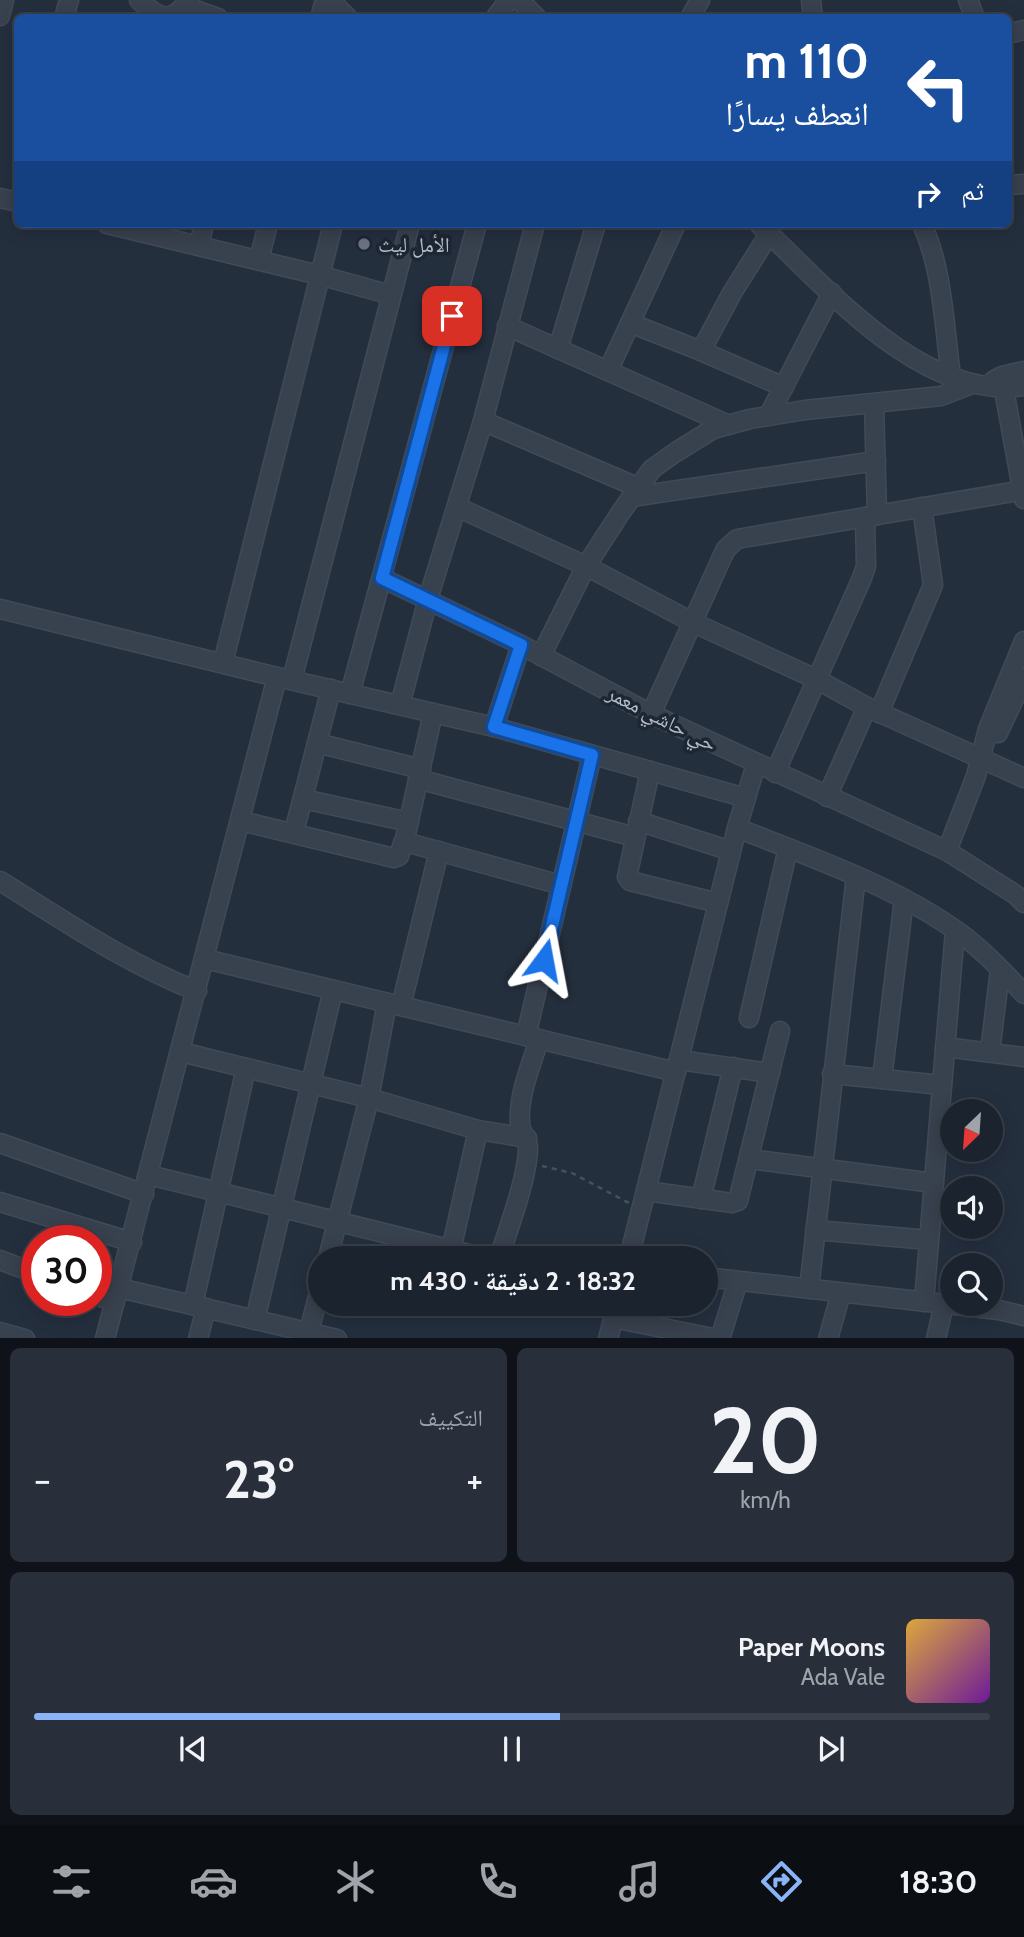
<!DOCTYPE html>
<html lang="ar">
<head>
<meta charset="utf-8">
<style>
	body { margin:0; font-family:Cabin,"Noto Naskh Arabic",sans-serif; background:#282f3a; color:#f1f3f6; direction:rtl; height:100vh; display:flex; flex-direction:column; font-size:26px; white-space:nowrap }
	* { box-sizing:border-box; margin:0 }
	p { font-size:23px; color:#a0a4aa }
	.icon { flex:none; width:38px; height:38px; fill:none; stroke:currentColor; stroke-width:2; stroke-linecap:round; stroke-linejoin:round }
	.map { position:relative; height:1338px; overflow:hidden; direction:ltr }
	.details { display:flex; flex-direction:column; gap:10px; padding:10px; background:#0f1319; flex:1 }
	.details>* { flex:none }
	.guide { position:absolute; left:14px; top:14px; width:998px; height:214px; border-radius:10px; box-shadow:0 4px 18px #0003,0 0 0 2px #39404a; direction:rtl; background:#1a4fa0; color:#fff; overflow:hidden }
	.needle { width:46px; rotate:205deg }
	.fabs { position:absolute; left:940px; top:1099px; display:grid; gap:14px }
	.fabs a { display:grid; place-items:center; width:63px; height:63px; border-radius:50%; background:#1b232e; box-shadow:0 4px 18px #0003,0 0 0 2px #39404a; font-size:35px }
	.speed { position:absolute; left:21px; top:1225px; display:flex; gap:14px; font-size:35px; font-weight:700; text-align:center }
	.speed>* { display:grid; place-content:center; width:91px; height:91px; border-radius:50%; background:#1b232e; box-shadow:0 4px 18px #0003,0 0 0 2px #39404a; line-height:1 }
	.speed .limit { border:10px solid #d22; background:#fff; color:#111 }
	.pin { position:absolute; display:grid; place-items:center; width:60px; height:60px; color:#fff; margin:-30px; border-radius:14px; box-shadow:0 4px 10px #0006 }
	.me { position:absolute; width:77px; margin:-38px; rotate:13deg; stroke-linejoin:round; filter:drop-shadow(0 0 5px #0008) }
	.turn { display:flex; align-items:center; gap:24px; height:147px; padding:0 28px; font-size:32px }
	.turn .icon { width:91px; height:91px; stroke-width:2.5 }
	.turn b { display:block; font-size:49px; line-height:60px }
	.then { display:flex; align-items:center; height:66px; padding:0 28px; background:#0003; gap:14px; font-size:26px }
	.big { font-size:52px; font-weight:700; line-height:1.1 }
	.details .widget { flex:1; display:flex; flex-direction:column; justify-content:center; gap:10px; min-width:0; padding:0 24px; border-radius:10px; background:#282f3a }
	.details .dial { align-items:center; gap:0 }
	.dial b { font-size:91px; line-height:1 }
	.song { display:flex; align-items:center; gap:21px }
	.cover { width:84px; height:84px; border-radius:10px; background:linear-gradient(135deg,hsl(40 70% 55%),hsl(280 70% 35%)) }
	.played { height:7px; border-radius:4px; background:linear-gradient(90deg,#8ab4f8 55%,#39404a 55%) }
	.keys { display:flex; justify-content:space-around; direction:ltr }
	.heat { display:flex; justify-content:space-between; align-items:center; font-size:38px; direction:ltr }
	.details .tiles { flex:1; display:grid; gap:10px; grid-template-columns:1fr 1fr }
	.widget:last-child { grid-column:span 2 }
	.trip { position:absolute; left:308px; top:1246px; width:410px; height:70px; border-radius:35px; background:#1b232e; box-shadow:0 4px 18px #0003,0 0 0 2px #39404a; font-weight:700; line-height:70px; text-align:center; direction:rtl }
	.tab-bar { display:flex; height:112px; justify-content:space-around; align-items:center; background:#0b0e12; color:#a0a4aa }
	.tab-bar .icon { width:49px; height:49px }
	.tab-bar .current { color:#8ab4f8 }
	.tab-bar b { font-size:32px; color:#f1f3f6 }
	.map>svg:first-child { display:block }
</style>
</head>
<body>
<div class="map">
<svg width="1024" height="1339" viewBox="0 0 1024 1339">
	<rect width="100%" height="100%" fill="#242f3e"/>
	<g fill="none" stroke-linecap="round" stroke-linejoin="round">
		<defs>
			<g id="minor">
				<path d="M139 0C161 20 169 24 190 0"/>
				<path d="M330 0 348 18"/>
				<path d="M519 0 537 18"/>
				<path d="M811 0 813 18"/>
				<path d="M968 0 975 18"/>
				<path d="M184 6 218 18"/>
				<path d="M0 16 4 0"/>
				<path d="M64 18 69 0"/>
				<path d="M320 18 325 0"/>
				<path d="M495 18 509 0"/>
				<path d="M690 18 700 0"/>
				<path d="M1008 34 1024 30"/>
				<path d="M1008 185 1024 184"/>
				<path d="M0 198 18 202"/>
				<path d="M107 224 319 275 391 295"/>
				<path d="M759 224C827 288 922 401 1024 386"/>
				<path d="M922 224C943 270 944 326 951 376"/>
				<path d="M199 246 204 224"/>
				<path d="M259 260 268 224"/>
				<path d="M630 323 701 351 732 293 769 234"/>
				<path d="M507 326 729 425"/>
				<path d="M558 349 596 224"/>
				<path d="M701 351 784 387"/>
				<path d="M608 371 676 224"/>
				<path d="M1002 379 1024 499"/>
				<path d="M993 381 1002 376 1024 371"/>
				<path d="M874 404 877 515"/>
				<path d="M769 415 832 293"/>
				<path d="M483 421 637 487"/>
				<path d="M631 497 876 461"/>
				<path d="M457 507 586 566 694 623 816 679 867 707 1024 778"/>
				<path d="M382 578 521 645 651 714 947 851"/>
				<path d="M0 609 277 677 105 1339"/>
				<path d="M1024 641 988 729 976 776 947 851 1016 895 1024 903"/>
				<path d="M541 656 586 566 621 512 652 469 676 452 713 429 750 419 805 410 941 396 972 384"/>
				<path d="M223 663 333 224"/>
				<path d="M277 677 494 727 746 798"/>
				<path d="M292 680 410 224"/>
				<path d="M350 694 477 224"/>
				<path d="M400 705 428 599 483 421 535 224"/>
				<path d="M879 713 933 585 922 507"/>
				<path d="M651 714 723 555 726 549 737 539 1024 490"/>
				<path d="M494 727 521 645"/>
				<path d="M998 733 1024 678"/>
				<path d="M317 743 421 769"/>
				<path d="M650 771 627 877 630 881 718 903"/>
				<path d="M775 773 862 578 866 566 865 517"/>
				<path d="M418 779 635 837"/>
				<path d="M827 797 867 707"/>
				<path d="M303 799 409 822"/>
				<path d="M241 821 394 858 399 856 403 843H409L561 885"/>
				<path d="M638 821 731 851"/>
				<path d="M737 828C813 858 895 886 961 934 984 951 1005 973 1024 994"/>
				<path d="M294 832 331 689"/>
				<path d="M404 843 433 713"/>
				<path d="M0 881C63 920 127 964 197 991"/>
				<path d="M205 959 676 1072"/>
				<path d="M401 1006 439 851"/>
				<path d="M749 1018 788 848"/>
				<path d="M526 1036 592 755"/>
				<path d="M945 1047 1024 1057"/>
				<path d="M181 1052 369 1098 387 1003"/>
				<path d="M990 1052 1000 970"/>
				<path d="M679 1060 770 1073"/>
				<path d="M832 1074 942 1085"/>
				<path d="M882 1079 904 899"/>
				<path d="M478 1130 527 1138"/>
				<path d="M0 1143 144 1194"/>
				<path d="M749 1159 934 1183"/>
				<path d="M149 1175 485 1258"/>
				<path d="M646 1191 732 1203 738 1201 780 1031"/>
				<path d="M701 1199 733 1067"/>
				<path d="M0 1202 132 1242"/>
				<path d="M815 1230 929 1240"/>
				<path d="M328 1258 369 1098 478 1130 451 1250"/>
				<path d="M499 1258C508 1230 528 1176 528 1148 528 1139 520 1132 520 1123 518 1095 531 1066 539 1039"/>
				<path d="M629 1258 737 828 756 764"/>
				<path d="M0 1260 37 1274"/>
				<path d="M705 1277 999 1310 1024 1316"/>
				<path d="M119 1288 337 1339"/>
				<path d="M809 1289 856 876"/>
				<path d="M96 1295 115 1302"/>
				<path d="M924 1302 955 930"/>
				<path d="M193 1305 246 1068"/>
				<path d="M613 1318 718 1339"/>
				<path d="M255 1320 333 990"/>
				<path d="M0 1332 25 1339"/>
				<path d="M309 1332 320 1288"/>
				<path d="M198 1339 206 1308"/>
				<path d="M608 1339 617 1304"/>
				<path d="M720 1339 738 1281"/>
				<path d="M828 1339 841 1293"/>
				<path d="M936 1339 944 1304"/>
			</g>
		</defs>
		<use href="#minor" stroke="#414a57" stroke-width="21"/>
		<path stroke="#3f5557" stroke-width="2.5" stroke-dasharray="5 5" stroke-linecap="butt" d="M542 1166 572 1173 629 1203"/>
		<use href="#minor" stroke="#38414e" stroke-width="18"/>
	</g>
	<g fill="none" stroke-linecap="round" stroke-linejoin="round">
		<defs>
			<path id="route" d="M452 316 382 578 521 645 494 727 592 755 544 960"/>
		</defs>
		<use href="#route" stroke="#114b97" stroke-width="18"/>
		<use href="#route" stroke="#1a73e8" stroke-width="12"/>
	</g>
	<circle fill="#6b7280" stroke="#1d2633" stroke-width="2.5" cx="364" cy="244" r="7"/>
	<g text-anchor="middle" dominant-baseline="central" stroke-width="7" stroke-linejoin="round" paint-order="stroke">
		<g font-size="21" fill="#b4bcc9" stroke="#1d2633" text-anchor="start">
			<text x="378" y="244">الأمل ليث</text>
		</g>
		<g font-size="21" fill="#b4bcc9" stroke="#1d2633">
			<text transform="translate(662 718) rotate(27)">حي حاشي معمر</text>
		</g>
	</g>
</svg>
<div class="fabs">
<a><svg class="needle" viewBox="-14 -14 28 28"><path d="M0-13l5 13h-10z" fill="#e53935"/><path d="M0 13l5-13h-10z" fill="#a0a4aa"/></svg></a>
<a><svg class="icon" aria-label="sound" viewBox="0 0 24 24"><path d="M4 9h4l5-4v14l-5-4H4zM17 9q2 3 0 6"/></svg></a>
<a><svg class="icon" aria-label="search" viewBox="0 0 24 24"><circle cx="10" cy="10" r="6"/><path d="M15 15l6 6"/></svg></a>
</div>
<div class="speed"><div class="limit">30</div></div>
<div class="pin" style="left:452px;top:316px;background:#d93025"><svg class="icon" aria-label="arrive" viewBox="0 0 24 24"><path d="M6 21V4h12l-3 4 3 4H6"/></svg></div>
<svg class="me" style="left:544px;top:960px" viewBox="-20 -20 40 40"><path d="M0-17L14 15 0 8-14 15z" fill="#1a73e8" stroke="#fff" stroke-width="4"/></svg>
<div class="trip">18:32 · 2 دقيقة · 430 m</div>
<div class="guide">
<div class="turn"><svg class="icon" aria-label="left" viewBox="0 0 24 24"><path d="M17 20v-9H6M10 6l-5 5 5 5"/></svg><div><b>110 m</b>انعطف يسارًا</div></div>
<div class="then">ثم<svg class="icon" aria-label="right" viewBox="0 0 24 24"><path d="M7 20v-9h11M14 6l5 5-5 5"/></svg></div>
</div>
</div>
<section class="details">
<div class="tiles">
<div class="widget dial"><b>20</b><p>km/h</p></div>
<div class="widget"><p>التكييف</p>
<div class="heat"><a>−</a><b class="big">23°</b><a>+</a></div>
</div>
<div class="widget">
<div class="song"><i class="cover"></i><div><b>Paper Moons</b><p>Ada Vale</p></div></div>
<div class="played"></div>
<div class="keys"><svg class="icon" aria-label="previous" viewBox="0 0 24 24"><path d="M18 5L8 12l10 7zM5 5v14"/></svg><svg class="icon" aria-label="pause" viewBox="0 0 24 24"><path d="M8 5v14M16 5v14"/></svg><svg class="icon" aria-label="next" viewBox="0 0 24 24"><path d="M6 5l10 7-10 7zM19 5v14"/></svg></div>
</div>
</div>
</section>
<nav class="tab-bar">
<b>18:30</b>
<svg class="icon current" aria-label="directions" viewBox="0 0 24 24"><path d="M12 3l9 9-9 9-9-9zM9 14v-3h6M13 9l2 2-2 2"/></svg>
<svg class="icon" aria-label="music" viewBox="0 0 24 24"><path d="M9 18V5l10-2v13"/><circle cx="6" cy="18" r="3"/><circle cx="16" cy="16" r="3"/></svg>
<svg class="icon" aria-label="phone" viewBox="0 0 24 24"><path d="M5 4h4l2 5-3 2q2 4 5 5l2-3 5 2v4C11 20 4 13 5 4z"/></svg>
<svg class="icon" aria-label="climate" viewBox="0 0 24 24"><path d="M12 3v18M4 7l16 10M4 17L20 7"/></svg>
<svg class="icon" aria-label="car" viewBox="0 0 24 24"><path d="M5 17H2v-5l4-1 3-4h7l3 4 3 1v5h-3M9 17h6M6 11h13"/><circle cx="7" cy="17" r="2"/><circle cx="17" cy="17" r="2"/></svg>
<svg class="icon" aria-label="filters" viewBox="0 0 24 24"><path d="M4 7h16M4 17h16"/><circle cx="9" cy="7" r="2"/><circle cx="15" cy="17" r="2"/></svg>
</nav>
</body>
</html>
